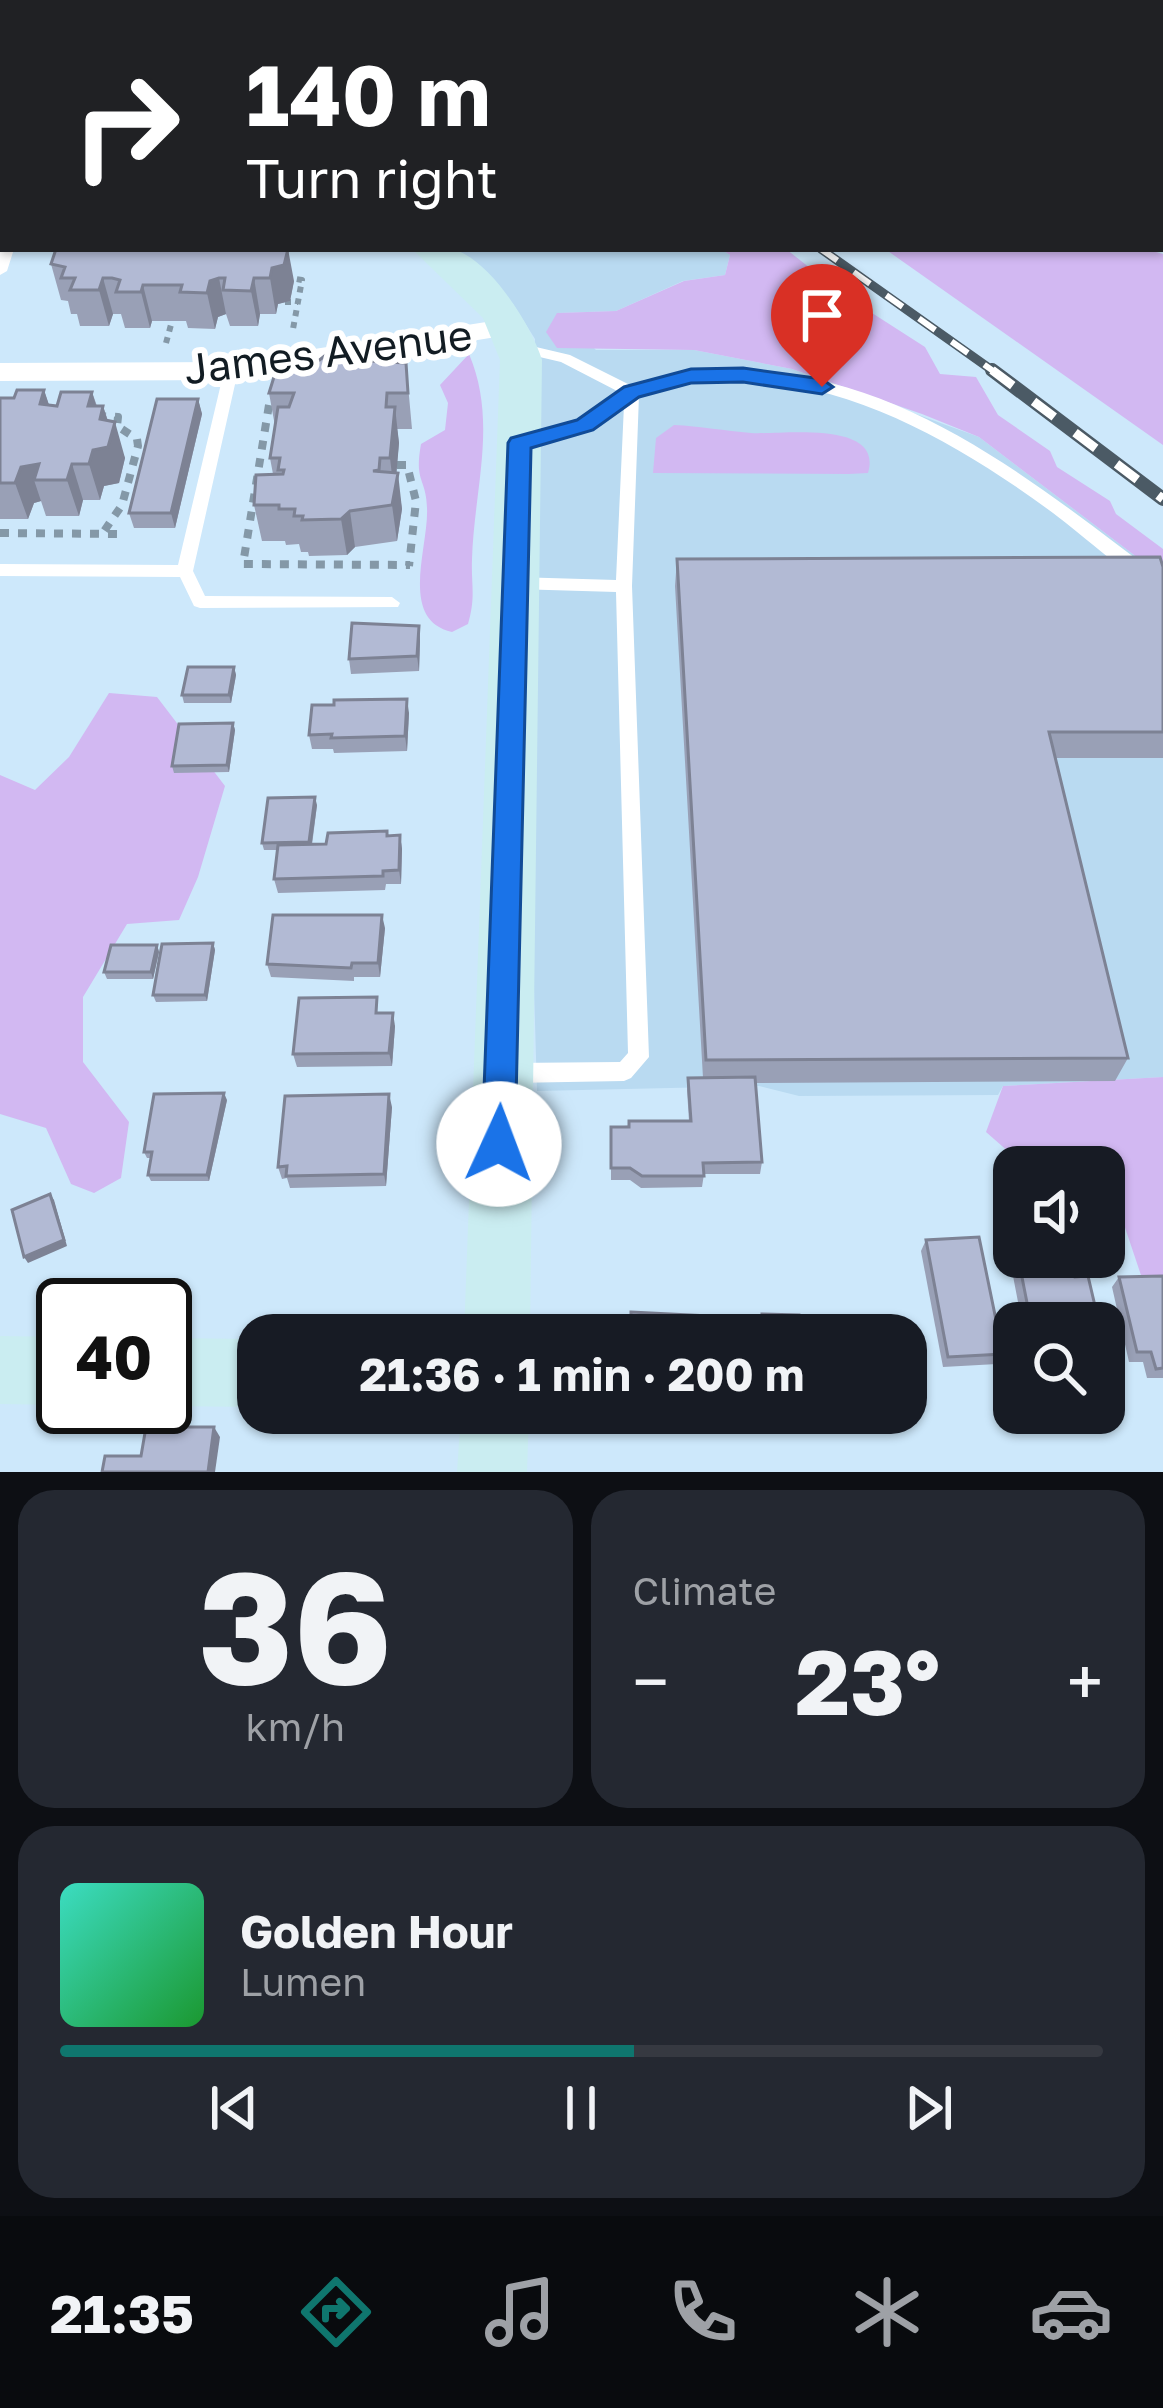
<!DOCTYPE html>
<html lang="en">
<head>
<meta charset="utf-8">
<style>
	body { margin:0; font-family:"Golos Text",sans-serif; background:#242831; color:#f1f3f6; height:100vh; display:flex; flex-direction:column; font-size:45px; white-space:nowrap }
	* { box-sizing:border-box; margin:0 }
	p { font-size:39px; color:#9ea1a6 }
	.icon { flex:none; width:66px; height:66px; fill:none; stroke:currentColor; stroke-width:2; stroke-linecap:round; stroke-linejoin:round }
	.map { position:relative; height:1472px; overflow:hidden }
	.details { display:flex; flex-direction:column; gap:18px; padding:18px; background:#0d0f14; flex:1 }
	.details>* { flex:none }
	.top-card { position:absolute; left:0px; top:0px; width:1164px; height:252px; box-shadow:0 3px 9px #0004; background:#202124; color:#fff; overflow:hidden }
	.buttons { position:absolute; left:993px; top:1146px; display:grid; gap:24px }
	.buttons a { display:grid; place-items:center; width:132px; height:132px; border-radius:24px; background:#171b24; box-shadow:0 3px 9px #0004; font-size:60px }
	.speed { position:absolute; left:36px; top:1278px; display:flex; gap:24px; font-size:60px; font-weight:700; text-align:center }
	.speed>* { display:grid; place-content:center; width:156px; height:156px; border-radius:50%; background:#171b24; box-shadow:0 3px 9px #0004; line-height:1 }
	.speed .limit { border:6px solid #111; border-radius:18px; background:#fff; color:#111 }
	.pin { position:absolute; display:grid; place-items:center; width:102px; height:102px; color:#fff; margin:-123px -51px; border-radius:50% 50% 50% 0; rotate:-45deg; box-shadow:0 0 12px #0007 }
	.pin .icon { rotate:45deg }
	.me { position:absolute; width:132px; margin:-66px; rotate:2deg; stroke-linejoin:round; filter:drop-shadow(0 0 9px #0008) }
	.turn { display:flex; align-items:center; gap:42px; height:252px; padding:0 48px; font-size:54px }
	.turn .icon { width:156px; height:156px; stroke-width:2.5 }
	.turn b { display:block; font-size:84px; line-height:102px }
	.big { font-size:90px; font-weight:700; line-height:1.1 }
	.details .card { flex:1; display:flex; flex-direction:column; justify-content:center; gap:18px; min-width:0; padding:0 42px; border-radius:36px; background:#242831 }
	.details .dial { align-items:center; gap:0 }
	.dial b { font-size:156px; line-height:1 }
	.song { display:flex; align-items:center; gap:36px }
	.cover { width:144px; height:144px; border-radius:18px; background:linear-gradient(135deg,hsl(170 70% 55%),hsl(130 70% 35%)) }
	.played { height:12px; border-radius:6px; background:linear-gradient(90deg,#0f766e 55%,#363941 55%) }
	.keys { display:flex; justify-content:space-around; direction:ltr }
	.heat { display:flex; justify-content:space-between; align-items:center; font-size:66px; direction:ltr }
	.details .tiles { flex:1; display:grid; gap:18px; grid-template-columns:1fr 1fr }
	.card:last-child { grid-column:span 2 }
	.trip { position:absolute; left:237px; top:1314px; width:690px; height:120px; border-radius:36px; background:#171b24; box-shadow:0 3px 9px #0004; font-weight:700; line-height:120px; text-align:center }
	.menu { display:flex; height:192px; justify-content:space-around; align-items:center; background:#090b0e; color:#9ea1a6 }
	.menu .icon { width:84px; height:84px }
	.menu .on { color:#0f766e }
	.menu b { font-size:54px; color:#f1f3f6 }
	.map>svg:first-child { display:block }
</style>
</head>
<body>
<div class="map">
<svg width="1163" height="1472" viewBox="0 0 1163 1472">
	<rect width="100%" height="100%" fill="#cde8fb"/>
	<path fill="#b9daf1" d="M443 249H721L730 255 725 275 683 281 616 311 557 313 596 350H694L792 369 979 437 1163 577V1077L1003 1086 998 1095 799 1096 759 1086 537 1091 527 749 535 339 513 304Z"/>
	<g fill="#d2b8f2">
		<path d="M721 249H786L844 295 925 347 940 374 976 377 998 415 1050 451 1057 467 1110 501 1116 514 1163 549V577L979 437 922 414 792 369 694 350 557 348 546 332 557 313 616 311 684 281 725 275 730 255Z"/>
		<path d="M885 249H1146L1163 254V445Z"/>
		<path d="M469 354C498 422 474 489 472 559 471 586 476 596 468 624L452 632C398 620 429 547 427 508 426 477 414 483 421 444L445 430 448 403 440 385Z"/>
		<path d="M674 425C700 426 725 431 751 433 780 435 884 419 868 473L849 474 653 473 656 438Z"/>
		<path d="M109 693 157 697 225 786 198 877 179 920 127 924 83 997V1062L129 1122 121 1178 94 1193 71 1184 46 1128 0 1114V775L35 790 69 757Z"/>
		<path d="M1163 1077V1319L1150 1302 1101 1156 1026 1167 986 1132 1003 1086Z"/>
	</g>
	<g fill="none" stroke-linecap="round" stroke-linejoin="round">
		<g stroke="#8498a7" stroke-width="6" stroke-dasharray="6 6" stroke-linecap="butt">
			<path d="M285 277 302 280 293 329"/>
			<path d="M285 302H298"/>
			<path d="M166 343 172 321"/>
		</g>
		<g stroke="#8498a7" stroke-width="8" stroke-dasharray="9 9" stroke-linecap="butt">
			<path d="M269 405 243 564 410 565"/>
			<path d="M97 416 118 417 117 426 137 439 138 446 122 505 102 534"/>
			<path d="M397 465H407L416 501 409 566"/>
			<path d="M0 533 120 534"/>
		</g>
		<g fill="#fff" fill-rule="evenodd">
			<rect x="0" y="188" width="3" height="8"/>
			<rect x="0" y="228" width="3" height="8"/>
			<path d="M3 246V249H14L7 271 0 275V250Z"/>
			<path d="M519 343 570 355 634 387C651 382 669 375 687 372 702 370 718 371 733 371 900 369 1036 484 1163 579V594C1131 580 1083 535 1053 513 947 435 828 368 692 381 674 383 657 390 639 395L632 586 649 1057 631 1078 624 1081 511 1083 504 1080 500 1073 504 1066 511 1063 620 1062 628 1053 616 592 515 589 507 583 515 577 616 580 624 405 590 429 519 448 514 447V439L580 421 621 393 561 362 514 351V345Z"/>
			<path d="M231 366 238 371 193 571 205 596 392 597 400 603 398 607 200 608 194 606 180 577 0 576V564L178 565 224 371Z"/>
		</g>
		<path fill="#fff" fill-rule="evenodd" d="M511 318 525 327 521 333 231 380 0 381V363L231 362Z"/>
		<g fill="#caedf1" fill-rule="evenodd">
			<path d="M95 0H131L133 3H97Z"/>
			<path d="M412 249C424 249 439 247 451 249 488 256 532 326 542 360L530 1335H464L500 360 483 318Z"/>
			<path d="M0 1336 63 1337V1405L0 1404Z"/>
			<path d="M165 1338 258 1339V1407L165 1406Z"/>
			<path d="M461 1413H529L527 1472H457Z"/>
		</g>
		<g fill="#4fc4d1" fill-rule="evenodd">
			<path d="M1070 0H1125L1127 3H1072Z"/>
			<path d="M1161 2H1163V28L1158 3Z"/>
		</g>
		<defs>
			<g id="rail-far1">
				<path d="M386 0 392 3"/>
				<path d="M821 249 996 373"/>
			</g>
			<path id="rail" d="M992 370 1163 499"/>
		</defs>
		<use href="#rail-far1" stroke="#4b5a65" stroke-width="9"/>
		<use href="#rail" stroke="#4b5a65" stroke-width="14"/>
		<use href="#rail-far1" stroke="#fff" stroke-width="6" stroke-dasharray="20" stroke-linecap="butt"/>
		<use href="#rail" stroke="#fff" stroke-width="9" stroke-dasharray="26" stroke-linecap="butt"/>
	</g>
	<g fill="#99a0b6">
		<path d="M0 0H29L27 3H3V8H0Z"/>
		<path d="M56 249 294 281 290 301 278 304 276 314H260L258 326H230L226 314 218 317 215 329 188 328 186 321H152L150 328H125L121 314H113L109 326H80L77 314H71L68 301 61 300 51 264Z"/>
		<path d="M369 361 406 363 412 429H397L399 443 396 473 402 509 397 541 355 547 347 555 309 556 308 552H301L299 544 286 545 285 541H262L254 505 273 474 270 458 275 426 269 393Z"/>
		<path d="M44 390 49 405 57 406 92 392 97 406H103L108 421 125 458 119 483 104 486 100 500H83L79 516H46L41 501 34 503 28 519H0V398H14Z"/>
		<path d="M198 399 202 414 175 528H134L129 513Z"/>
		<path d="M677 559 1163 567V758H1056L1128 1058 1115 1081 755 1083 762 1162 760 1174H704L702 1187 641 1188 630 1180H611V1127L689 1121 687 1090 688 1078H703L675 586Z"/>
		<path d="M419 626 420 641 419 671 351 674 349 659Z"/>
		<path d="M234 667 236 675 231 703H184L182 695Z"/>
		<path d="M409 713 407 751 334 753 333 749H312L309 735Z"/>
		<path d="M233 723 235 730 229 772 174 773 172 766Z"/>
		<path d="M317 805 312 845 400 835 402 849 401 884H386L385 890 278 893 274 879 277 850H264L262 843Z"/>
		<path d="M385 928 380 977H354V981L271 977 267 964Z"/>
		<path d="M213 943 215 950 207 1001 156 1002 153 995Z"/>
		<path d="M157 945 159 952 153 979H107L104 972Z"/>
		<path d="M379 1013 395 1026 392 1066 297 1067 293 1054Z"/>
		<path d="M227 1100 209 1181H151L148 1175 151 1158H147L144 1152Z"/>
		<path d="M392 1107 386 1186 290 1188 287 1178 282 1179 278 1167Z"/>
		<path d="M926 1240 1003 1354 997 1364 943 1367 921 1251Z"/>
		<path d="M1014 1247V1257H1070L1075 1277 1099 1323H1022L1009 1255Z"/>
		<path d="M1163 1276V1378H1147L1143 1362H1129L1112 1287 1119 1277Z"/>
	</g>
	<g fill="#7d8294">
		<path d="M288 249 294 281 290 301 278 304 276 314 270 278 272 268Z"/>
		<path d="M103 278 113 314 109 326 99 290Z"/>
		<path d="M219 278 226 314 218 317 215 329 207 293 210 281Z"/>
		<path d="M254 278 260 314 258 326 251 291Z"/>
		<path d="M143 285 152 321 150 328 141 292Z"/>
		<path d="M44 390 56 426 40 404Z"/>
		<path d="M92 392 100 418 103 406 112 434 115 422 125 458 119 483 104 486 100 500 89 464 88 406Z"/>
		<path d="M198 399 202 414 175 528 171 513Z"/>
		<path d="M395 407 399 443 395 491 398 473 402 509 397 541 392 505 394 493 390 458Z"/>
		<path d="M39 464 34 480 41 501 34 503 28 519 15 483 21 467Z"/>
		<path d="M72 464 83 500 79 516 67 480Z"/>
		<path d="M350 511 355 547 347 555 341 519Z"/>
		<path d="M419 626 420 641 419 671 417 656Z"/>
		<path d="M234 667 236 675 231 703 229 695Z"/>
		<path d="M407 699 409 713 407 751 405 736Z"/>
		<path d="M233 723 235 730 229 772 227 765Z"/>
		<path d="M315 797 317 805 311 849 309 842Z"/>
		<path d="M400 835 402 849 401 884 399 870Z"/>
		<path d="M382 915 385 928 380 977 378 963Z"/>
		<path d="M213 943 215 950 207 1001 205 995Z"/>
		<path d="M157 945 159 952 153 979 151 972Z"/>
		<path d="M393 1013 395 1026 392 1066 389 1053Z"/>
		<path d="M224 1093 227 1100 209 1181 207 1175Z"/>
		<path d="M389 1094 392 1107 386 1186 384 1174Z"/>
		<path d="M50 1194 54 1200 67 1246 28 1263 24 1257Z"/>
		<path d="M214 1427 220 1437 215 1472H208Z"/>
	</g>
	<g fill="#b2bad4" stroke="#7d8294" stroke-width="3">
		<path d="M37 0H60L59 3H35Z"/>
		<path d="M206 0H253L243 3H210Z"/>
		<rect x="0" y="54" width="3" height="15"/>
		<path d="M56 249H288L284 265 272 268 270 278H254L251 291 223 290 225 278H219L210 281 207 293 180 292 182 285H143L141 292H116L120 280 112 278H103L99 290H70L75 278H61L65 267 51 264Z"/>
		<path d="M360 353 369 361 406 363 408 393H387L386 407H395L390 458H380L379 470 373 471 398 473 392 505 350 511 341 519 302 520 303 516H294L295 509H279V505H254L256 475 283 474 284 470H278L280 458H270L278 407H289L294 393H269L278 364 317 362 327 354Z"/>
		<path d="M17 390H44L40 404 57 406 61 392H92L88 406H103L100 419 115 422 108 447 93 450 89 464H72L67 480H34L39 464 21 467 15 483H0V398H14Z"/>
		<path d="M157 399H198L171 513H129Z"/>
		<path d="M1160 557 1163 567V732H1049L1128 1058 706 1060 677 559Z"/>
		<path d="M352 623 419 626 417 656 349 659Z"/>
		<path d="M188 667H234L229 695H182Z"/>
		<path d="M407 699 405 736 331 738 332 734 309 735 312 705H334V700Z"/>
		<path d="M233 723 227 765 172 766 179 724Z"/>
		<path d="M315 797 309 842 262 843 268 798Z"/>
		<path d="M387 831V836L400 835 399 870 383 871V876L274 879 278 845 326 844 328 833Z"/>
		<path d="M273 915H382L378 963H352L351 968 267 964Z"/>
		<path d="M213 943 205 995H153L162 944Z"/>
		<path d="M111 945H157L151 972H104Z"/>
		<path d="M377 997 376 1013H393L389 1053 293 1054 299 998Z"/>
		<path d="M755 1077 762 1162 703 1163 704 1176H642L630 1168H611V1127H629V1121H691L688 1078Z"/>
		<path d="M224 1093 207 1175H148L152 1152H144L154 1094Z"/>
		<path d="M389 1094 384 1174 286 1176 287 1166 278 1167 285 1096Z"/>
		<path d="M50 1194 64 1240 24 1257 12 1210Z"/>
		<path d="M979 1237 1003 1354 948 1357 926 1240Z"/>
		<path d="M1018 1257H1070L1075 1277 1088 1276 1099 1323H1031Z"/>
		<path d="M1163 1276V1368L1156 1369 1151 1352H1137L1119 1277Z"/>
		<path d="M631 1312 728 1317 729 1335H613L614 1322 631 1323Z"/>
		<path d="M762 1314 799 1315 800 1335H763Z"/>
		<path d="M146 1427H214L208 1472H102L105 1456H141Z"/>
	</g>
	<path fill="#1a73e8" stroke="#114b97" stroke-width="3" d="M743 368 822 379 833 387 822 394 743 382 691 383 639 397 593 430 531 448 515 1144 511 1154 499 1159 487 1154 482 1144 508 443 511 438 577 420 624 387 691 369Z"/>
	<g text-anchor="middle" dominant-baseline="central" stroke-width="12" stroke-linejoin="round" paint-order="stroke">
		<g font-size="42" fill="#121c23" stroke="#fff">
			<text transform="translate(328 351) rotate(-7)">James Avenue</text>
		</g>
	</g>
</svg>
<div class="buttons">
<a><svg class="icon" aria-label="sound" viewBox="0 0 24 24"><path d="M4 9h4l5-4v14l-5-4H4zM17 9q2 3 0 6"/></svg></a>
<a><svg class="icon" aria-label="search" viewBox="0 0 24 24"><circle cx="10" cy="10" r="6"/><path d="M15 15l6 6"/></svg></a>
</div>
<div class="speed"><div class="limit">40</div></div>
<div class="pin" style="left:822px;top:387px;background:#d93025"><svg class="icon" aria-label="arrive" viewBox="0 0 24 24"><path d="M6 21V4h12l-3 4 3 4H6"/></svg></div>
<svg class="me" style="left:499px;top:1144px" viewBox="-20 -20 40 40"><circle r="19" fill="#fff"/><path d="M0-13L10 11 0 6-10 11z" fill="#1a73e8"/></svg>
<div class="trip">21:36 · 1 min · 200 m</div>
<div class="top-card">
<div class="turn"><svg class="icon" aria-label="right" viewBox="0 0 24 24"><path d="M7 20v-9h11M14 6l5 5-5 5"/></svg><div><b>140 m</b>Turn right</div></div>
</div>
</div>
<section class="details">
<div class="tiles">
<div class="card dial"><b>36</b><p>km/h</p></div>
<div class="card"><p>Climate</p>
<div class="heat"><a>−</a><b class="big">23°</b><a>+</a></div>
</div>
<div class="card">
<div class="song"><i class="cover"></i><div><b>Golden Hour</b><p>Lumen</p></div></div>
<div class="played"></div>
<div class="keys"><svg class="icon" aria-label="previous" viewBox="0 0 24 24"><path d="M18 5L8 12l10 7zM5 5v14"/></svg><svg class="icon" aria-label="pause" viewBox="0 0 24 24"><path d="M8 5v14M16 5v14"/></svg><svg class="icon" aria-label="next" viewBox="0 0 24 24"><path d="M6 5l10 7-10 7zM19 5v14"/></svg></div>
</div>
</div>
</section>
<nav class="menu">
<b>21:35</b>
<svg class="icon on" aria-label="directions" viewBox="0 0 24 24"><path d="M12 3l9 9-9 9-9-9zM9 14v-3h6M13 9l2 2-2 2"/></svg>
<svg class="icon" aria-label="music" viewBox="0 0 24 24"><path d="M9 18V5l10-2v13"/><circle cx="6" cy="18" r="3"/><circle cx="16" cy="16" r="3"/></svg>
<svg class="icon" aria-label="phone" viewBox="0 0 24 24"><path d="M5 4h4l2 5-3 2q2 4 5 5l2-3 5 2v4C11 20 4 13 5 4z"/></svg>
<svg class="icon" aria-label="climate" viewBox="0 0 24 24"><path d="M12 3v18M4 7l16 10M4 17L20 7"/></svg>
<svg class="icon" aria-label="car" viewBox="0 0 24 24"><path d="M5 17H2v-5l4-1 3-4h7l3 4 3 1v5h-3M9 17h6M6 11h13"/><circle cx="7" cy="17" r="2"/><circle cx="17" cy="17" r="2"/></svg>
</nav>
</body>
</html>
